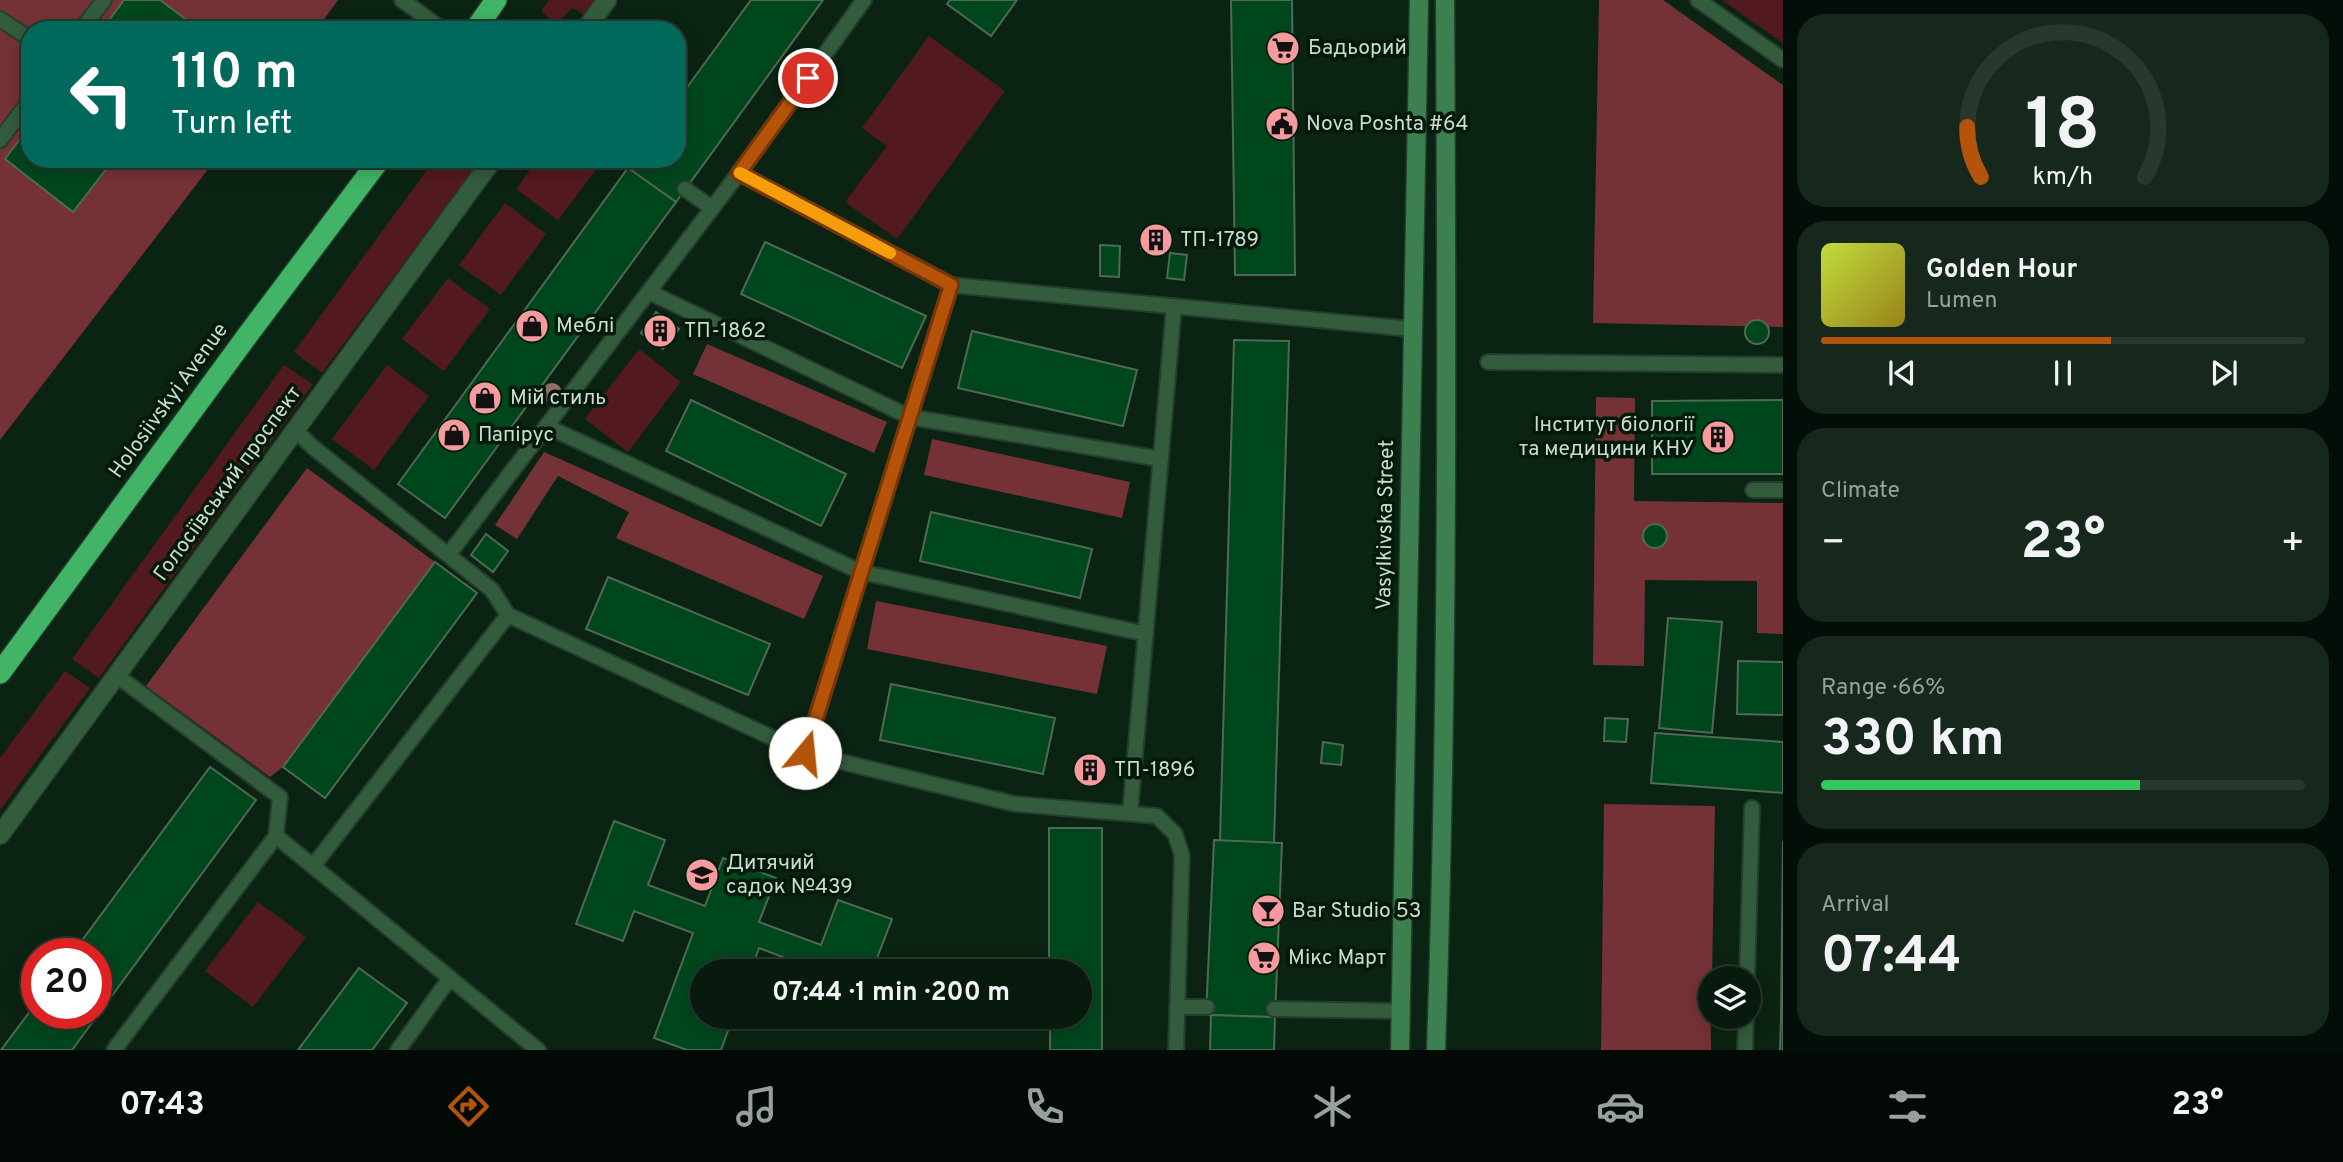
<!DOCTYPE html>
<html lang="en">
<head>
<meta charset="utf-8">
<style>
	body { margin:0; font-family:Overpass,sans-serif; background:#16271c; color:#f1f3f6; height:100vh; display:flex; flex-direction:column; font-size:26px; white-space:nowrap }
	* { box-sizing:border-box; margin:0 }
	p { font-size:23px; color:#98a19e }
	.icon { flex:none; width:38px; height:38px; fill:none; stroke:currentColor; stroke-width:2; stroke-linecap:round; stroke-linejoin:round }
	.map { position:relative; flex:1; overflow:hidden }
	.drawer { display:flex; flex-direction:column; gap:14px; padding:14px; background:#040e08; width:560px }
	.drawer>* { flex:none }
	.top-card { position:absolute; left:21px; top:21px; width:665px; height:147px; border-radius:28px; box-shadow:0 4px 18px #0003,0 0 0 2px #29382e; background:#00695c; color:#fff; overflow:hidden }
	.tools { position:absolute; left:1698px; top:966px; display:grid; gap:14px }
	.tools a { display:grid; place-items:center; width:63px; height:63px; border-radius:50%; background:#081a0e; box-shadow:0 4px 18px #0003,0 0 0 2px #29382e; font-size:35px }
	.speed { position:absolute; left:21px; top:938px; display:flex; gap:14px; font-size:35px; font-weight:700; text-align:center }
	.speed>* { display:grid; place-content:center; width:91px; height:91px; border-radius:50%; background:#081a0e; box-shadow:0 4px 18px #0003,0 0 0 2px #29382e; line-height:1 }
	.speed .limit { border:10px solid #d22; background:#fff; color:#111 }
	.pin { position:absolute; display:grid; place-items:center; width:60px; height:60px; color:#fff; margin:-30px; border:4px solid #fff; border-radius:50%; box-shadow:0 2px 7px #0007 }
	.me { position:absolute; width:77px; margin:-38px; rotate:17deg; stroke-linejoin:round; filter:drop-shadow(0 0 5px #0008) }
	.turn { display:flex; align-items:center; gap:24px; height:147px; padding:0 35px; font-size:32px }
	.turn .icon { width:91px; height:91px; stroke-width:2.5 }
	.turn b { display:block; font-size:49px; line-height:60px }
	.big { font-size:52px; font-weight:700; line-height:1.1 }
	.drawer .tile { flex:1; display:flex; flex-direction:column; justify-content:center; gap:10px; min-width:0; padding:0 24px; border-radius:28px; background:#16271c }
	.drawer .dial { align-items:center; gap:0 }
	.dial svg { height:182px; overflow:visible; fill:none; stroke:#29382e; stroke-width:7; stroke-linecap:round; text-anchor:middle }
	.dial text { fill:#f1f3f6; stroke:none }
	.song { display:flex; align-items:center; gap:21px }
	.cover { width:84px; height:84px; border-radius:10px; background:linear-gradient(135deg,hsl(70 70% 55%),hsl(50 70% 35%)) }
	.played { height:7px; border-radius:4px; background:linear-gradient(90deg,#b45309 60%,#29382e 60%) }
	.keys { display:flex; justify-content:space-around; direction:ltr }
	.heat { display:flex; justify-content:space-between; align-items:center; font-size:38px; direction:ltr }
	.charge { height:10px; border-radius:5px; background:linear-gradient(90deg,#34c759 66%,#29382e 0) }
	.trip { position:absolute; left:690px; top:959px; width:402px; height:70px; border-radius:35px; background:#081a0e; box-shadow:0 4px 18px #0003,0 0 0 2px #29382e; font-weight:700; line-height:70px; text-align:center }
	.menu { display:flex; height:112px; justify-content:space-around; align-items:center; background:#030a06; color:#98a19e }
	.menu .icon { width:49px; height:49px }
	.menu .active { color:#b45309 }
	.menu b { font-size:32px; color:#f1f3f6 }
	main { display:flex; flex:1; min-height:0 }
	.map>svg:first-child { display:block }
</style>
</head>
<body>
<main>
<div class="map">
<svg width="1783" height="1050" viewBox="0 0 1783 1050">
	<rect width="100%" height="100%" fill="#0b2312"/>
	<g fill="#521a1f">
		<path d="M549 0H596L585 15 573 8 555 24 541 11Z"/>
		<path d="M1722 0H1783V43Z"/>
		<path d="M929 36 1005 91 897 239 845 202 887 146 862 128Z"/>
		<path d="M435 159H481L322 373 294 352Z"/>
		<path d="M538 159H604L558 220 516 189Z"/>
		<path d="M505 203 546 234 501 295 459 265Z"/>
		<path d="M448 278 490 309 444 371 402 339Z"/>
		<path d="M639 349 681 382 628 452 585 419Z"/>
		<path d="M284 365 313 384 99 678 72 659Z"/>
		<path d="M387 365 429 396 374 470 332 439Z"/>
		<path d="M65 671 90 688 0 810V758Z"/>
		<path d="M258 902 306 937 253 1007 205 971Z"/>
	</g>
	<g fill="#753236">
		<path d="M0 0H338L316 30H30V159H216L0 440Z"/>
		<path d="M1599 0H1663L1783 85V327L1593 323Z"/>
		<path d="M707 344 887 422 874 453 693 374Z"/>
		<path d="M1596 397 1635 398 1634 501 1783 503V634L1757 633V581L1645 580 1644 666 1593 665Z"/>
		<path d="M932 439 1130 482 1122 518 924 475Z"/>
		<path d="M544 452 823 576 804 619 616 538 629 512 558 476 517 539 495 525Z"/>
		<path d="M307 468 435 562 283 767 270 777 146 686Z"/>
		<path d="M876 601 1107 646 1097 694 867 649Z"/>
		<path d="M1604 804 1715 806 1712 978H1710L1711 1050H1601Z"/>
	</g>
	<g fill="#00461d" stroke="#4f6954" stroke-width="2">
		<path d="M124 0H160L200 30H102Z"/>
		<path d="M751 0H823L676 202 628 168 634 159H677V101Z"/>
		<path d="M950 0H1017L991 36 947 4Z"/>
		<path d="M1231 0H1292L1295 275H1235Z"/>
		<path d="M30 126V159H114L73 212 5 159Z"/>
		<path d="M628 168 676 202 445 518 398 484Z"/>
		<path d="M1142 231 1170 233 1169 250 1141 248Z"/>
		<path d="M765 242 926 316 902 368 741 294Z"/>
		<path d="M1100 245 1120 246 1119 277 1100 276Z"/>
		<path d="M1170 253 1187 255 1184 280 1167 278Z"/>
		<path d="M656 312 679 329 663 349 641 333Z"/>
		<circle cx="1757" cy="332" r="12"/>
		<path d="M972 331 1137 370 1123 426 958 388Z"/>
		<path d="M1234 340 1289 341 1274 843 1220 841Z"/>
		<path d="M691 400 846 474 821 526 666 451Z"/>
		<path d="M1783 400V474H1652V401Z"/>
		<path d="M931 512 1092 549 1080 598 920 561Z"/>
		<circle cx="1655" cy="536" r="12"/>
		<path d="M486 534 508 551 493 572 471 555Z"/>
		<path d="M435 562 477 593 325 798 283 767Z"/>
		<path d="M608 577 770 644 748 695 586 629Z"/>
		<path d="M1668 618 1722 622 1712 733 1659 728Z"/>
		<path d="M1738 661 1783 662V715L1737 714Z"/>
		<path d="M891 684 1055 718 1043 774 880 740Z"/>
		<path d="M1605 718 1628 719 1626 742 1604 741Z"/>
		<path d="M1655 733 1783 742V793L1651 783Z"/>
		<path d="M1323 742 1343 745 1341 765 1321 763Z"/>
		<path d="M1079 761 1103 764 1101 779 1078 777Z"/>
		<path d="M210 767 256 800 72 1050H1L37 1002V1013H96V954H72Z"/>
		<path d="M614 821 665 840 648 885 705 906 723 858 776 878 759 922 821 945 838 900 892 919 872 971H807L809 967 759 948 751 971H702V1017H733L721 1050H687L654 1038 693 933 634 911 623 941 576 924Z"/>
		<path d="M1049 828H1102V1050H1050V1017H1080V971H1049Z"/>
		<path d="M1214 840 1282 843 1275 1017 1206 1015Z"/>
		<path d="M1783 841V1050H1780L1781 1017Z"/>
		<path d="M359 968 407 1003 372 1050H298Z"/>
		<path d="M1211 1015 1275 1017 1274 1050H1210Z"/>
		<path d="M818 1017H855L850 1029Z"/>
	</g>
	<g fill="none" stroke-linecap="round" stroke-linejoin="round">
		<defs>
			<g id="lane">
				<path d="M402 0 443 30"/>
				<path d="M1698 0 1783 60"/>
				<path d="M0 19 30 39"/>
				<path d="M81 30 104 0"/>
				<path d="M0 140 30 100"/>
				<path d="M739 173 951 285 1412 329"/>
				<path d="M685 189 712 208"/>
				<path d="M649 292 910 417 1161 459"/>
				<path d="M1488 362 1783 365"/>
				<path d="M546 426 861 572 1146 634"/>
				<path d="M296 431 314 448 492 590 508 615 805 753 1015 804 1157 816 1175 834 1182 855 1176 1050"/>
				<path d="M1753 490H1783"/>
				<path d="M449 554 739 173 864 0"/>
				<path d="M116 675 280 797 276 836 538 1050"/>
				<path d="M805 753 951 285"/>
				<path d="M1130 813 1174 306"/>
				<path d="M313 866 508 615"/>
				<path d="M1747 978 1752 808"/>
				<path d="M1177 1007H1207"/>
				<path d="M1274 1009 1400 1011"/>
				<path d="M114 1050 276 836"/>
				<path d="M398 1050 450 978"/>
				<path d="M1745 1050 1746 1017"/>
			</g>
			<g id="street">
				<path d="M585 30 607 0"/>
				<path d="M0 835 493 159"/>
			</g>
			<g id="secondary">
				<path d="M1400 1050 1419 0"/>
				<path d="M1436 1050C1448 700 1447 350 1445 0"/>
			</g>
			<g id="highway">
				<path d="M475 30 496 0"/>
				<path d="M0 673 250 332 380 159"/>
			</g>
		</defs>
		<use href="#lane" stroke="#263d2d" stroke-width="18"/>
		<use href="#street" stroke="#263d2d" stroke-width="21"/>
		<use href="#secondary" stroke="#263d2d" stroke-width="21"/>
		<use href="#highway" stroke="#263d2d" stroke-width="24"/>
		<use href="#lane" stroke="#335c3d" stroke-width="14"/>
		<use href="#street" stroke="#335c3d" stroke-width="18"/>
		<use href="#secondary" stroke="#3b804e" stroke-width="18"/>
		<use href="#highway" stroke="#41b466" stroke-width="21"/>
	</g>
	<circle fill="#906d66" cx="552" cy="393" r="10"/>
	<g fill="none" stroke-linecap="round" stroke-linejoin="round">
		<defs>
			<path id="route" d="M805 753 951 285 739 173 808 78"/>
		</defs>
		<use href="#route" stroke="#753606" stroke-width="18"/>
		<use href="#route" stroke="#b45309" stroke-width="12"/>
		<path stroke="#f59e0b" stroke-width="12" d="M740 173 890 253"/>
	</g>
	<defs>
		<symbol id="supermarket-disc" viewBox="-11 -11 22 22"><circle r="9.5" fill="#f59b9d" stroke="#031909"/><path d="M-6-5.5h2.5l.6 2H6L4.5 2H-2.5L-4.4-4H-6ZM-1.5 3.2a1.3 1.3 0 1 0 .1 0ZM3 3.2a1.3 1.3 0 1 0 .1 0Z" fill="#111"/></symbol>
		<symbol id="civic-disc" viewBox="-11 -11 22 22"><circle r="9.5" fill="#f59b9d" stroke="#031909"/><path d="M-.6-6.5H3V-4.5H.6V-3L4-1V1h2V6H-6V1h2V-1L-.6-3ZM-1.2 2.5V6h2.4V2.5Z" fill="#111"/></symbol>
		<symbol id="building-disc" viewBox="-11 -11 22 22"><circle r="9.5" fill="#f59b9d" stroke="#031909"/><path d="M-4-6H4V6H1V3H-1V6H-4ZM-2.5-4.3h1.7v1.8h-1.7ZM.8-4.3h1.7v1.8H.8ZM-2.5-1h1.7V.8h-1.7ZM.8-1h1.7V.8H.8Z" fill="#111"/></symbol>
		<symbol id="shop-disc" viewBox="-11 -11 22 22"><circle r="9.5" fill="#f59b9d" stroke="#031909"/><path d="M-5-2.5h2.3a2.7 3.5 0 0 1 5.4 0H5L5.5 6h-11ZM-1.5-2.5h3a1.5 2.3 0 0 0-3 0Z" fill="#111"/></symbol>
		<symbol id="school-disc" viewBox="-11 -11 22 22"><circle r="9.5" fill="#f59b9d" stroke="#031909"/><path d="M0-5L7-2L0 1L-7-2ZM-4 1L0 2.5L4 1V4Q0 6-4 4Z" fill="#111"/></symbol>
		<symbol id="bar-disc" viewBox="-11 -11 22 22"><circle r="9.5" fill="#f59b9d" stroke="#031909"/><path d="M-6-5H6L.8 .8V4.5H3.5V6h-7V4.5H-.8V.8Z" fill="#111"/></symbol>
	</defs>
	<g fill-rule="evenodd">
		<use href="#supermarket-disc" x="1264" y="29" width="38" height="38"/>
		<use href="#civic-disc" x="1263" y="105" width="38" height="38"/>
		<use href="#building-disc" x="1137" y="221" width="38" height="38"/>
		<use href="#shop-disc" x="513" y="307" width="38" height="38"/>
		<use href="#building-disc" x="641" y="312" width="38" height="38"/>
		<use href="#shop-disc" x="466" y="379" width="38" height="38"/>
		<use href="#shop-disc" x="435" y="416" width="38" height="38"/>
		<use href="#building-disc" x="1699" y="418" width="38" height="38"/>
		<use href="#building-disc" x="1071" y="751" width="38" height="38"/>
		<use href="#school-disc" x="683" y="856" width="38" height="38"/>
		<use href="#bar-disc" x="1249" y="892" width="38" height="38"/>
		<use href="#supermarket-disc" x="1245" y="939" width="38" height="38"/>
	</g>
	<g text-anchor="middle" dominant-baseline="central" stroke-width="7" stroke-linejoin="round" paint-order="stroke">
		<g font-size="21" fill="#cddcd0" stroke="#031909" text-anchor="start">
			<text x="1308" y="48">Бадьорий</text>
			<text x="1306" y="124">Nova Poshta #64</text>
			<text x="1180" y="240">ТП-1789</text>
			<text x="556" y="326">Меблі</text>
			<text x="684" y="331">ТП-1862</text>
			<text x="510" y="398">Мій стиль</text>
			<text x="1694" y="425" text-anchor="end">Інститут біології<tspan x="1694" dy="24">та медицини КНУ</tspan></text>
			<text x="478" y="435">Папірус</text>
			<text x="1114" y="770">ТП-1896</text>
			<text x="726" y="863">Дитячий<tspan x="726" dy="24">садок №439</tspan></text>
			<text x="1292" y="911">Bar Studio 53</text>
			<text x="1288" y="958">Мікс Март</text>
		</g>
		<g font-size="21" fill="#cddcd0" stroke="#031909">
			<text transform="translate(169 401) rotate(-54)">Holosiivskyi Avenue</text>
			<text transform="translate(228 484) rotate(-54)">Голосіївський проспект</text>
			<text transform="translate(1386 525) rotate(-89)">Vasylkivska Street</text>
		</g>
	</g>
</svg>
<div class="tools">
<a><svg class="icon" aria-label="layers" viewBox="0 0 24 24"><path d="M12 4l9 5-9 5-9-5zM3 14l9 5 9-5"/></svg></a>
</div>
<div class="speed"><div class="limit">20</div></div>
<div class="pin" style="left:808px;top:78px;background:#d93025"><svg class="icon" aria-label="arrive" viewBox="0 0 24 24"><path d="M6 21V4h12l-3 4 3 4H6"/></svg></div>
<svg class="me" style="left:805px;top:753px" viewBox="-20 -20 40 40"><circle r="19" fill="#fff"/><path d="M0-13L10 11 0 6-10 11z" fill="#b45309"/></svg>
<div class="trip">07:44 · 1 min · 200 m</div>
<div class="top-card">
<div class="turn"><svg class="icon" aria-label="left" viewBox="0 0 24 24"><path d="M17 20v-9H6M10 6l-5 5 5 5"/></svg><div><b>110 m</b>Turn left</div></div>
</div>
</div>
<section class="drawer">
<div class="tile dial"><svg viewBox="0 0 100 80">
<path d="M14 69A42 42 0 1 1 86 69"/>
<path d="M14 69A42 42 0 0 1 8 47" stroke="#b45309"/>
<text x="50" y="56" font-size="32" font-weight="700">18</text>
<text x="50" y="72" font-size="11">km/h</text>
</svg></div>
<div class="tile">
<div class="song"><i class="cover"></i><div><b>Golden Hour</b><p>Lumen</p></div></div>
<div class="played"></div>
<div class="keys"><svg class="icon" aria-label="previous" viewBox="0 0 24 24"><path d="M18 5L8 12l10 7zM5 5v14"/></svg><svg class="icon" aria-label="pause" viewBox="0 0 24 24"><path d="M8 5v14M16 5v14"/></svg><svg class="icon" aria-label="next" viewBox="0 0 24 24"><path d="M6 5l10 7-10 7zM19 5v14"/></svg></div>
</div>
<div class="tile"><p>Climate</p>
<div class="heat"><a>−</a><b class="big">23°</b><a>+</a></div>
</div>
<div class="tile"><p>Range · 66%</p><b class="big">330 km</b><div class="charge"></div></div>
<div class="tile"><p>Arrival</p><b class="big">07:44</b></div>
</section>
</main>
<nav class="menu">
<b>07:43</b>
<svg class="icon active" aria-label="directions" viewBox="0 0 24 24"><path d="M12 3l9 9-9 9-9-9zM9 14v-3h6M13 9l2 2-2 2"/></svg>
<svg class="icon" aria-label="music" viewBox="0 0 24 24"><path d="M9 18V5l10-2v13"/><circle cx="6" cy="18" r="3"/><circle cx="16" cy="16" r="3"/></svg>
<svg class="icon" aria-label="phone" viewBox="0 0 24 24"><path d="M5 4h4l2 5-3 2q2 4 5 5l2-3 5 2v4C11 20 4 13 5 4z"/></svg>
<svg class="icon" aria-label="climate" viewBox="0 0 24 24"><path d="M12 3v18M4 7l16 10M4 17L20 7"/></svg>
<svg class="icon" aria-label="car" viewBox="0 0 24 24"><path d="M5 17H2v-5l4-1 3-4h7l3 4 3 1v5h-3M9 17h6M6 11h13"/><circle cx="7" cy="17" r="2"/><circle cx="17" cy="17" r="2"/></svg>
<svg class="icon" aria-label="filters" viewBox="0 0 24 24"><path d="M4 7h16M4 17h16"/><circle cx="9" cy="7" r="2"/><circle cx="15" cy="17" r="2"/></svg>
<b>23°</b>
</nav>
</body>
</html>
